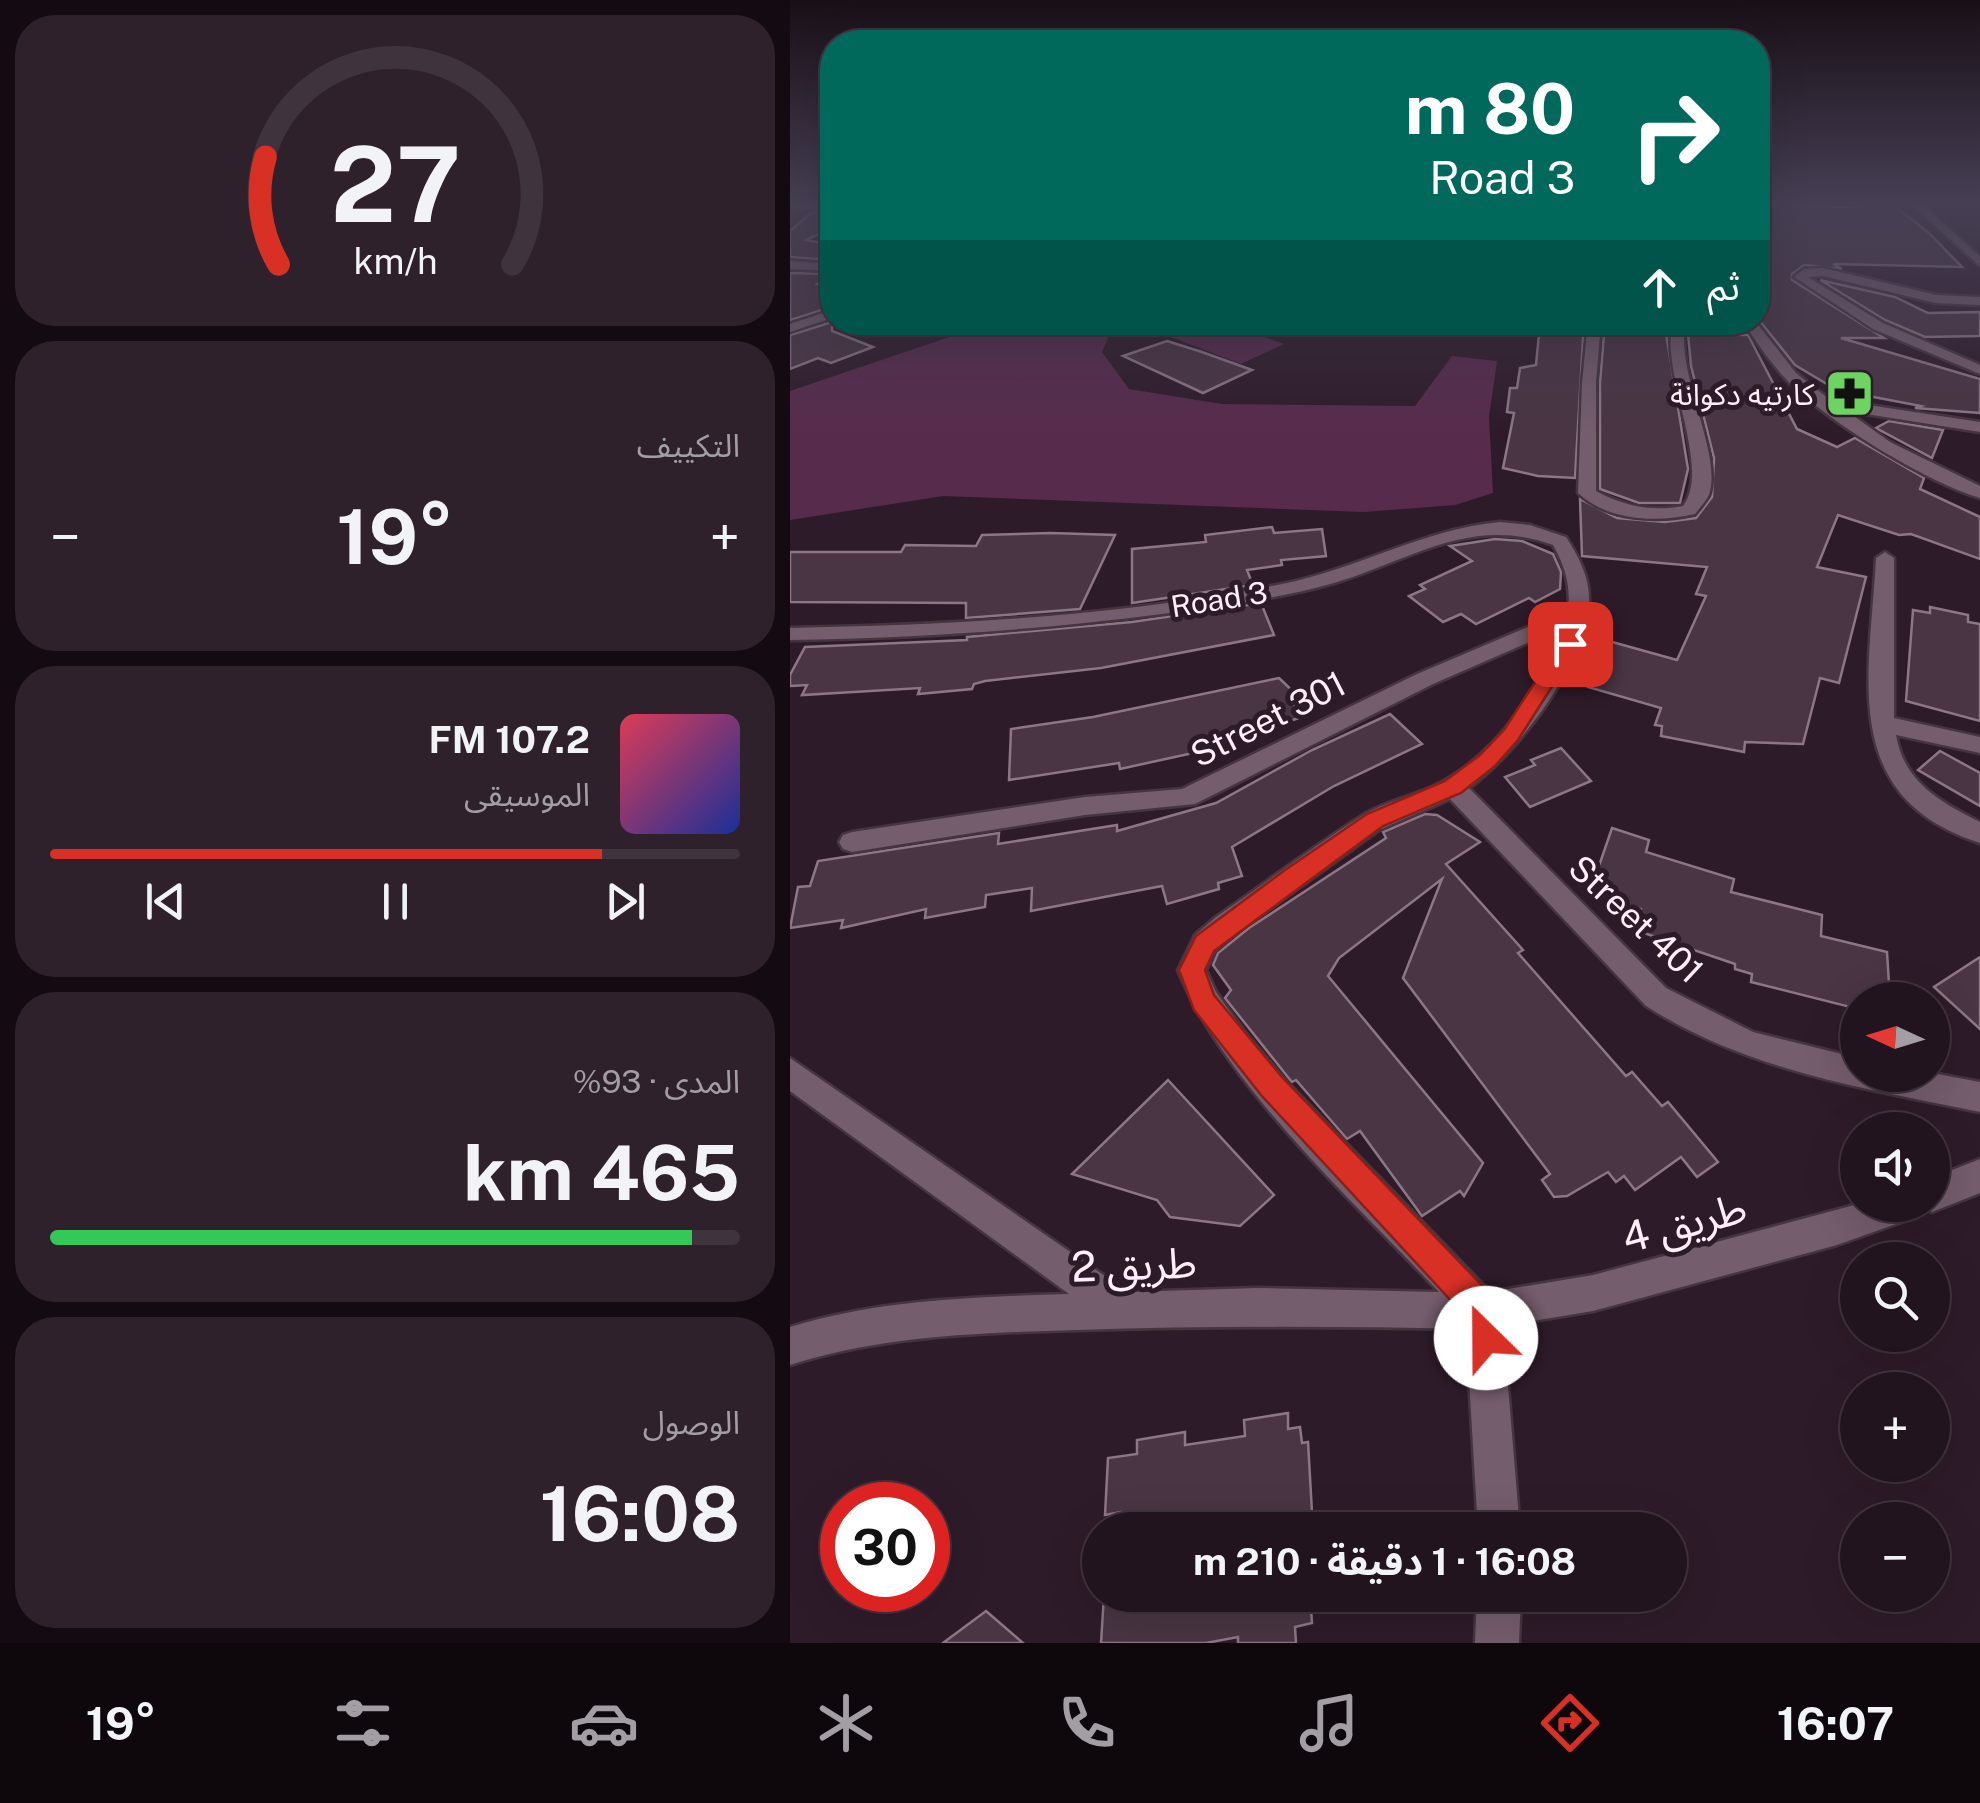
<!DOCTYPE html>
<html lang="ar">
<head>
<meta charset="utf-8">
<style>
	body { margin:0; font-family:"Public Sans","Noto Sans Arabic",sans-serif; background:#2e212c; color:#f1f3f6; direction:rtl; height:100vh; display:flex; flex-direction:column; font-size:38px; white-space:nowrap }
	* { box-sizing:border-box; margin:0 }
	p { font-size:32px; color:#a29ea4 }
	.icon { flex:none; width:55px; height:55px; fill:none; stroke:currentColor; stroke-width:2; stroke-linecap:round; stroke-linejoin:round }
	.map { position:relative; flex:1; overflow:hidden; direction:ltr }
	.sheet { display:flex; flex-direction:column; gap:15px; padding:15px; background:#130b11; width:790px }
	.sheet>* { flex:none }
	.banner { position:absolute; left:30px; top:30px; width:950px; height:305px; border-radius:40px; box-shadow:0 10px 40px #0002,0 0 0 2px #3f333d; direction:rtl; background:#00695c; color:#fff; overflow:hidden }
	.needle { width:65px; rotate:274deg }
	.controls { position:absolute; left:1050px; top:982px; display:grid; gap:20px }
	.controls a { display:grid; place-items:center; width:110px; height:110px; border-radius:50%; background:#22141f; box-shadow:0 10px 40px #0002,0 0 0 2px #3f333d; font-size:50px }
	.speed { position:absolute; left:30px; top:1482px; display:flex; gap:20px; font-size:50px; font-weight:700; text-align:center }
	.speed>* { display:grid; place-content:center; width:130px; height:130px; border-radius:50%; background:#22141f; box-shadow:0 10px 40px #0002,0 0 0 2px #3f333d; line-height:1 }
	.speed .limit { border:15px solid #d22; background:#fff; color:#111 }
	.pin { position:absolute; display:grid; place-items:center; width:85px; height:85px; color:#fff; margin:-42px; border-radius:20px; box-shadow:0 5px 15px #0006 }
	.me { position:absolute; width:110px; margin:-55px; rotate:337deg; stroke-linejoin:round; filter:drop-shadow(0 0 8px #0008) }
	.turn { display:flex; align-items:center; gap:35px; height:210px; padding:0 30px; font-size:45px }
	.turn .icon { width:130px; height:130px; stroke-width:2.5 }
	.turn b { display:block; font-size:70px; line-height:85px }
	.then { display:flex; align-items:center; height:95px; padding:0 30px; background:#0003; gap:20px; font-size:38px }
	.big { font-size:75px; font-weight:700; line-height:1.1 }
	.sheet .widget { flex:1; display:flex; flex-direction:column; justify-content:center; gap:15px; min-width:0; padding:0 35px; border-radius:40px; background:#2e212c }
	.sheet .dial { align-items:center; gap:0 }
	.dial svg { height:260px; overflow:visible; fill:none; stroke:#3f333d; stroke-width:7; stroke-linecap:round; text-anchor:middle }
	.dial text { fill:#f1f3f6; stroke:none }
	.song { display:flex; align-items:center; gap:30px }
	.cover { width:120px; height:120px; border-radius:15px; background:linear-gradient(135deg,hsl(350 70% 55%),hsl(230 70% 35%)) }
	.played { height:10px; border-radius:5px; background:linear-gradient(90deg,#d93025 80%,#3f333d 80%) }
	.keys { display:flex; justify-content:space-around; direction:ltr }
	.heat { display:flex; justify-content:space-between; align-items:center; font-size:55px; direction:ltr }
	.charge { height:15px; border-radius:8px; background:linear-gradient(90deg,#34c759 93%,#3f333d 0) }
	.trip { position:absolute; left:292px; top:1512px; width:605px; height:100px; border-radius:50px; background:#22141f; box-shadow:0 10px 40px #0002,0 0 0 2px #3f333d; font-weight:700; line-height:100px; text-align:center; direction:rtl }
	.dock { display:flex; height:160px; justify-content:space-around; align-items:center; background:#0e080c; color:#a29ea4 }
	.dock .icon { width:70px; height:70px }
	.dock .on { color:#d93025 }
	.dock b { font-size:45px; color:#f1f3f6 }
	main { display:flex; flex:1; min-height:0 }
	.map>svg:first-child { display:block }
</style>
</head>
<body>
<main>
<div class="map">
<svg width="1190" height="1643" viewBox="0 0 1190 1643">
	<rect width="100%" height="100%" fill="#2e1b29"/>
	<g fill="#572b4c">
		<path d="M228 322 335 323 323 327 312 352 339 389 432 404 625 406 662 356 707 361 699 417 703 493 665 505 574 512 153 496 0 520V391L180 330Z"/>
		<path d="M417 322 434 323 494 344 451 364 381 337Z"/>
	</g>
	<g fill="#493543" stroke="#8d7686" stroke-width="2.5">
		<path d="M1062 200H1097L1139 233 1172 267 1043 264 1052 269 1014 265 1002 274V280L1094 338H1051L1190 379V413L1125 408 1131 406 1047 390 1005 365 968 319V204L1069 208Z"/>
		<path d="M21 213H42V228L16 240 42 245V260L0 257V231Z"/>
		<path d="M0 273 42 274 28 284 42 285V307L0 320Z"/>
		<path d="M1030 280 1105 297 1138 313 1190 312V336L1135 337 1095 320Z"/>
		<path d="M42 322V331L83 347 41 363 28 358 0 369V335Z"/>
		<path d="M759 322H794L785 478 748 476 713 468 724 413 717 412 720 388H727L730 368 746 365 749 334 755 335Z"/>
		<path d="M815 322 875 327 898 469 890 503H849L810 489V383Z"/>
		<path d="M898 334 958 335 1007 429 1047 447 1065 438 1134 478 1130 489 1190 517V559L1121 534 1109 535 1048 515 1027 567 1076 577 1049 683 1030 678 1013 744 955 742 954 752 871 736 872 726 865 725 871 708 798 687 804 675 798 674 815 640 887 660 916 596 906 594 917 567 792 556 790 499 827 518 875 522 906 518 922 497 924 458 901 366Z"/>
		<path d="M377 341 412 352 462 370 413 393 333 356Z"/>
		<path d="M1099 421 1153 430 1142 458 1086 428Z"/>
		<path d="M482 527 484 533 532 529 536 556 491 560 492 565 457 570 463 585 342 603V549L416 542 415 535Z"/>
		<path d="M260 533 325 535 290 609 176 618V603L0 602V552H111L115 545 186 546 192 535Z"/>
		<path d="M705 539 732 541 763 554 771 572 770 589 745 602 739 598 686 624 671 614 653 622 619 596 635 589 630 585 682 561 660 546Z"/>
		<path d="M471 603 484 635 311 668 195 681 184 684 182 689 128 694 130 688 12 695 17 685 0 686V675L15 647 177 640V637L342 622Z"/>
		<path d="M1140 607 1178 615V622L1190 624V721L1116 701 1123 610 1140 613Z"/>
		<path d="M489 678 510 698 502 700 509 718 412 751 330 769 329 763 219 780 221 729 303 717Z"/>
		<path d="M600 714 632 744 544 786 442 847 452 876 428 883 429 889 377 904 372 886 241 911 242 888 196 895 195 907 135 918 136 909 51 928 53 920 0 928 8 887 20 886 28 861 209 833 208 844 327 825V831L426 803 522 750Z"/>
		<path d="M771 748 801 781 740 807 715 777 745 765 741 760Z"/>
		<path d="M1150 751 1190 773V806L1128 770Z"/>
		<path d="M635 814 647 815 690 842 656 864 733 950 728 953 836 1076 842 1072 872 1106 878 1102 928 1162 907 1177 891 1157 845 1190 834 1176 826 1182 818 1172 777 1196 764 1197 752 1180 760 1174 613 978 652 879 549 958 538 976 693 1163 674 1196 670 1191 632 1216 570 1131 557 1139 506 1080 502 1082 497 1076 435 998 441 990 423 965 428 953 459 928 596 838 593 832Z"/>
		<path d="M822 828 859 840 856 852 944 879 941 892 1032 915 1031 936 1097 952 1100 1000H1068V1009L961 982 962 974 945 969V964L845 930 851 909 800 892Z"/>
		<path d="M1190 957V1029L1144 987Z"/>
		<path d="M378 1080 484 1195 450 1226 380 1217 367 1200 282 1174Z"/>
		<path d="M498 1413V1429L510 1427 512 1443 518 1442 523 1530H330L331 1512 315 1515 318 1458 347 1454V1440L395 1432V1445L455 1436 454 1420Z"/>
		<path d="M314 1595H520L522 1623 505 1627 506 1643H448V1637L416 1643H311Z"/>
		<path d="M196 1611 233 1643H153Z"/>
	</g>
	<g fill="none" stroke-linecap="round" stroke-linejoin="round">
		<defs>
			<g id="street">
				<path d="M1117 200H1128L1190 257V266Z"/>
				<rect x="0" y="203" width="42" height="6"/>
				<path d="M0 261 42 264V271L0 269Z"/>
				<path d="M1033 268 1146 295 1190 297V305L1146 303 1033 276 1018 277 1093 323 1190 365V374L1083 329 1004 277 1014 269Z"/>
				<path d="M42 310V318L0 332V324Z"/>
				<path d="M798 322H811L806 383V491C834 506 861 512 893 506 922 467 871 378 882 322H895C886 377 933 454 919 495 916 501 909 509 905 514 867 523 818 521 788 493L792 383Z"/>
				<path d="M953 322H966L1006 373 1039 399 1190 422V432L1057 411 1100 442 1190 486V498C1136 482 1033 419 995 378 979 361 966 341 953 322Z"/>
				<path d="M710 522 740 525 776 537C789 557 800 578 799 602 797 663 727 753 679 788L876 988 963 1032 1068 1058V1075L1142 1073 1190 1082V1112C1074 1088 958 1071 856 1006L660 799 589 830 446 933 425 951 416 970 426 992 454 1031 494 1079 700 1292 803 1275 1068 1204 1142 1205V1178L1190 1159V1193L1142 1212 1130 1207 1126 1217 1047 1245 803 1311 713 1326 730 1530H688L676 1329C546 1326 417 1326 287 1330 191 1333 92 1335 0 1365V1327C90 1299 186 1297 279 1294L0 1091V1058L338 1292 468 1288 649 1292C564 1202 434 1084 388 970L405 935 426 917C474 884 521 848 570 817 596 800 628 796 654 781 706 752 757 683 774 627L643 684 405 804 295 815 62 852 53 849 49 842 53 835 62 832 295 797 392 789 627 674 778 610C781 586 775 566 763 545 680 515 622 560 544 583 488 599 430 606 372 614 249 630 125 638 0 640V628C164 625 331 616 492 584 567 569 634 529 710 522Z"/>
				<path d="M1095 552 1104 558V718L1190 737V753L1106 735C1114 782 1150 802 1190 822V843C1047 797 1080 676 1086 558Z"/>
				<path d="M687 1595H731L729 1643H685Z"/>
			</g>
		</defs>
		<use href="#street" stroke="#44353f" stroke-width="5"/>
		<use href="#street" fill="#745d6d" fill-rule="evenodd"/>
	</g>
	<linearGradient id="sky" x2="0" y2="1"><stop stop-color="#190f17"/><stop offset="0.47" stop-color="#463f54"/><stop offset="1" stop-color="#463f54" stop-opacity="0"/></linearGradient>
	<rect width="1190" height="430" fill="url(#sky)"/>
	<path fill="#d93025" stroke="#8d1f18" stroke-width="2.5" d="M780 638 789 644 728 740 705 766 671 793 593 826 424 951 415 970 424 995 491 1076 705 1299 713 1338 708 1350 696 1355 684 1350 677 1318 471 1095 404 1010 389 970 406 936 495 870 577 814 655 781 690 755 714 730 773 639Z"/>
	<defs>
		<symbol id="pharmacy-square" viewBox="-11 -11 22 22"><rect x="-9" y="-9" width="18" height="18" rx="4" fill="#6dd361" stroke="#2e1b29"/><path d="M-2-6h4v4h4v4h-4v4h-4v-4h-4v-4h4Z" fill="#111"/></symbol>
	</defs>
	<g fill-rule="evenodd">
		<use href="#pharmacy-square" x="1032" y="366" width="55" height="55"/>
	</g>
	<g text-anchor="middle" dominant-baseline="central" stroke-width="10" stroke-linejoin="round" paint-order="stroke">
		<g font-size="30" fill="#fef0f9" stroke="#2e1b29" text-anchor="end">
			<text x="1024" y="394">كارتيه دكوانة</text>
		</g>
		<g font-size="30" fill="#fef0f9" stroke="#2e1b29">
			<text transform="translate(429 599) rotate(-9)">Road 3</text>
		</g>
		<g font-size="35" fill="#fef0f9" stroke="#2e1b29">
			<text transform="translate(478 719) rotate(-27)">Street 301</text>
			<text transform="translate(846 919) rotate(43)">Street 401</text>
		</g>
		<g font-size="42" fill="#fef0f9" stroke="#2e1b29">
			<text transform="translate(894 1222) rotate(-15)">طريق 4</text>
			<text transform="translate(344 1264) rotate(-2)">طريق 2</text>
		</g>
	</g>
</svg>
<div class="controls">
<a><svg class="needle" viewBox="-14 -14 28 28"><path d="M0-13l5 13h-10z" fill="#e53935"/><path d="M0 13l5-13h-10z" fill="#a29ea4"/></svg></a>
<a><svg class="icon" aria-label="sound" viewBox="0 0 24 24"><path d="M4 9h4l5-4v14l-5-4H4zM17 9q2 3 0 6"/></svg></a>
<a><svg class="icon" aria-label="search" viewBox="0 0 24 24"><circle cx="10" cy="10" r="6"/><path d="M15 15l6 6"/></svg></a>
<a>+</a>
<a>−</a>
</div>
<div class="speed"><div class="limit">30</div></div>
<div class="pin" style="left:780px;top:644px;background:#d93025"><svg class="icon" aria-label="arrive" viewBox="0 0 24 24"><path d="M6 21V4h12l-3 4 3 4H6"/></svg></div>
<svg class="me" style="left:696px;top:1338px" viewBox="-20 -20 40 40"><circle r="19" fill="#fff"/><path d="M0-13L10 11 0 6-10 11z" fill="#d93025"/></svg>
<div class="trip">16:08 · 1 دقيقة · 210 m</div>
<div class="banner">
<div class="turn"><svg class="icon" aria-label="right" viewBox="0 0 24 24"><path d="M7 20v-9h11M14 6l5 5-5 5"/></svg><div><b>80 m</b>Road 3</div></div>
<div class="then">ثم<svg class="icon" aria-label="ahead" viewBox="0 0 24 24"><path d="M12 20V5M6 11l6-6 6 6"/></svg></div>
</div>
</div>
<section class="sheet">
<div class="widget dial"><svg viewBox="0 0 100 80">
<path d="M14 69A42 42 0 1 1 86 69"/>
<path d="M14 69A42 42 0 0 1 10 36" stroke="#d93025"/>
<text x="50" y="56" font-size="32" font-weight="700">27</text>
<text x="50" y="72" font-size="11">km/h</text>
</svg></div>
<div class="widget"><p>التكييف</p>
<div class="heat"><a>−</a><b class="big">19°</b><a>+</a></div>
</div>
<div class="widget">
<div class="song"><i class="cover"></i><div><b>107.2 FM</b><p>الموسيقى</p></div></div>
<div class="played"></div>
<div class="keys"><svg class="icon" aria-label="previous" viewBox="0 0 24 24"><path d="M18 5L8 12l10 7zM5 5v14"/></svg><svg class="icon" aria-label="pause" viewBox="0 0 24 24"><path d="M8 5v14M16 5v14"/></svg><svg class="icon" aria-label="next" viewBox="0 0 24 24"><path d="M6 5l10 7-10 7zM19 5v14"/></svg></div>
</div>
<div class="widget"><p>المدى · 93%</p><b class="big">465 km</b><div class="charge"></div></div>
<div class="widget"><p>الوصول</p><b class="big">16:08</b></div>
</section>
</main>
<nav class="dock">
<b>16:07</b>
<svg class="icon on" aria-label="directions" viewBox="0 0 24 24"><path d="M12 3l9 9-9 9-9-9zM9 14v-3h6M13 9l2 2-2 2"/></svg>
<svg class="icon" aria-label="music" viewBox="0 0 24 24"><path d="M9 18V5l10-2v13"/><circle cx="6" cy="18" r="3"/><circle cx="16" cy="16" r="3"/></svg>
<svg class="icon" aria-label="phone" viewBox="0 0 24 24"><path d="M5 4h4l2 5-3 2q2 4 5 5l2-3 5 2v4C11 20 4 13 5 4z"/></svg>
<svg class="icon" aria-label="climate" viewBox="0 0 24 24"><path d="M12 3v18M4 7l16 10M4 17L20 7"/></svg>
<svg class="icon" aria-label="car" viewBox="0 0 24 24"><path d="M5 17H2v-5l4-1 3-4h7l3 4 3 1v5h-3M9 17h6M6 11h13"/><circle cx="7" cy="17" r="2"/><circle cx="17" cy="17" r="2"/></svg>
<svg class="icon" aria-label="filters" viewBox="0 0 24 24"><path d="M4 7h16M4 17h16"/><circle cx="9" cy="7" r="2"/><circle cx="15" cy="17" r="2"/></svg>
<b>19°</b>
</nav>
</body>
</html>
